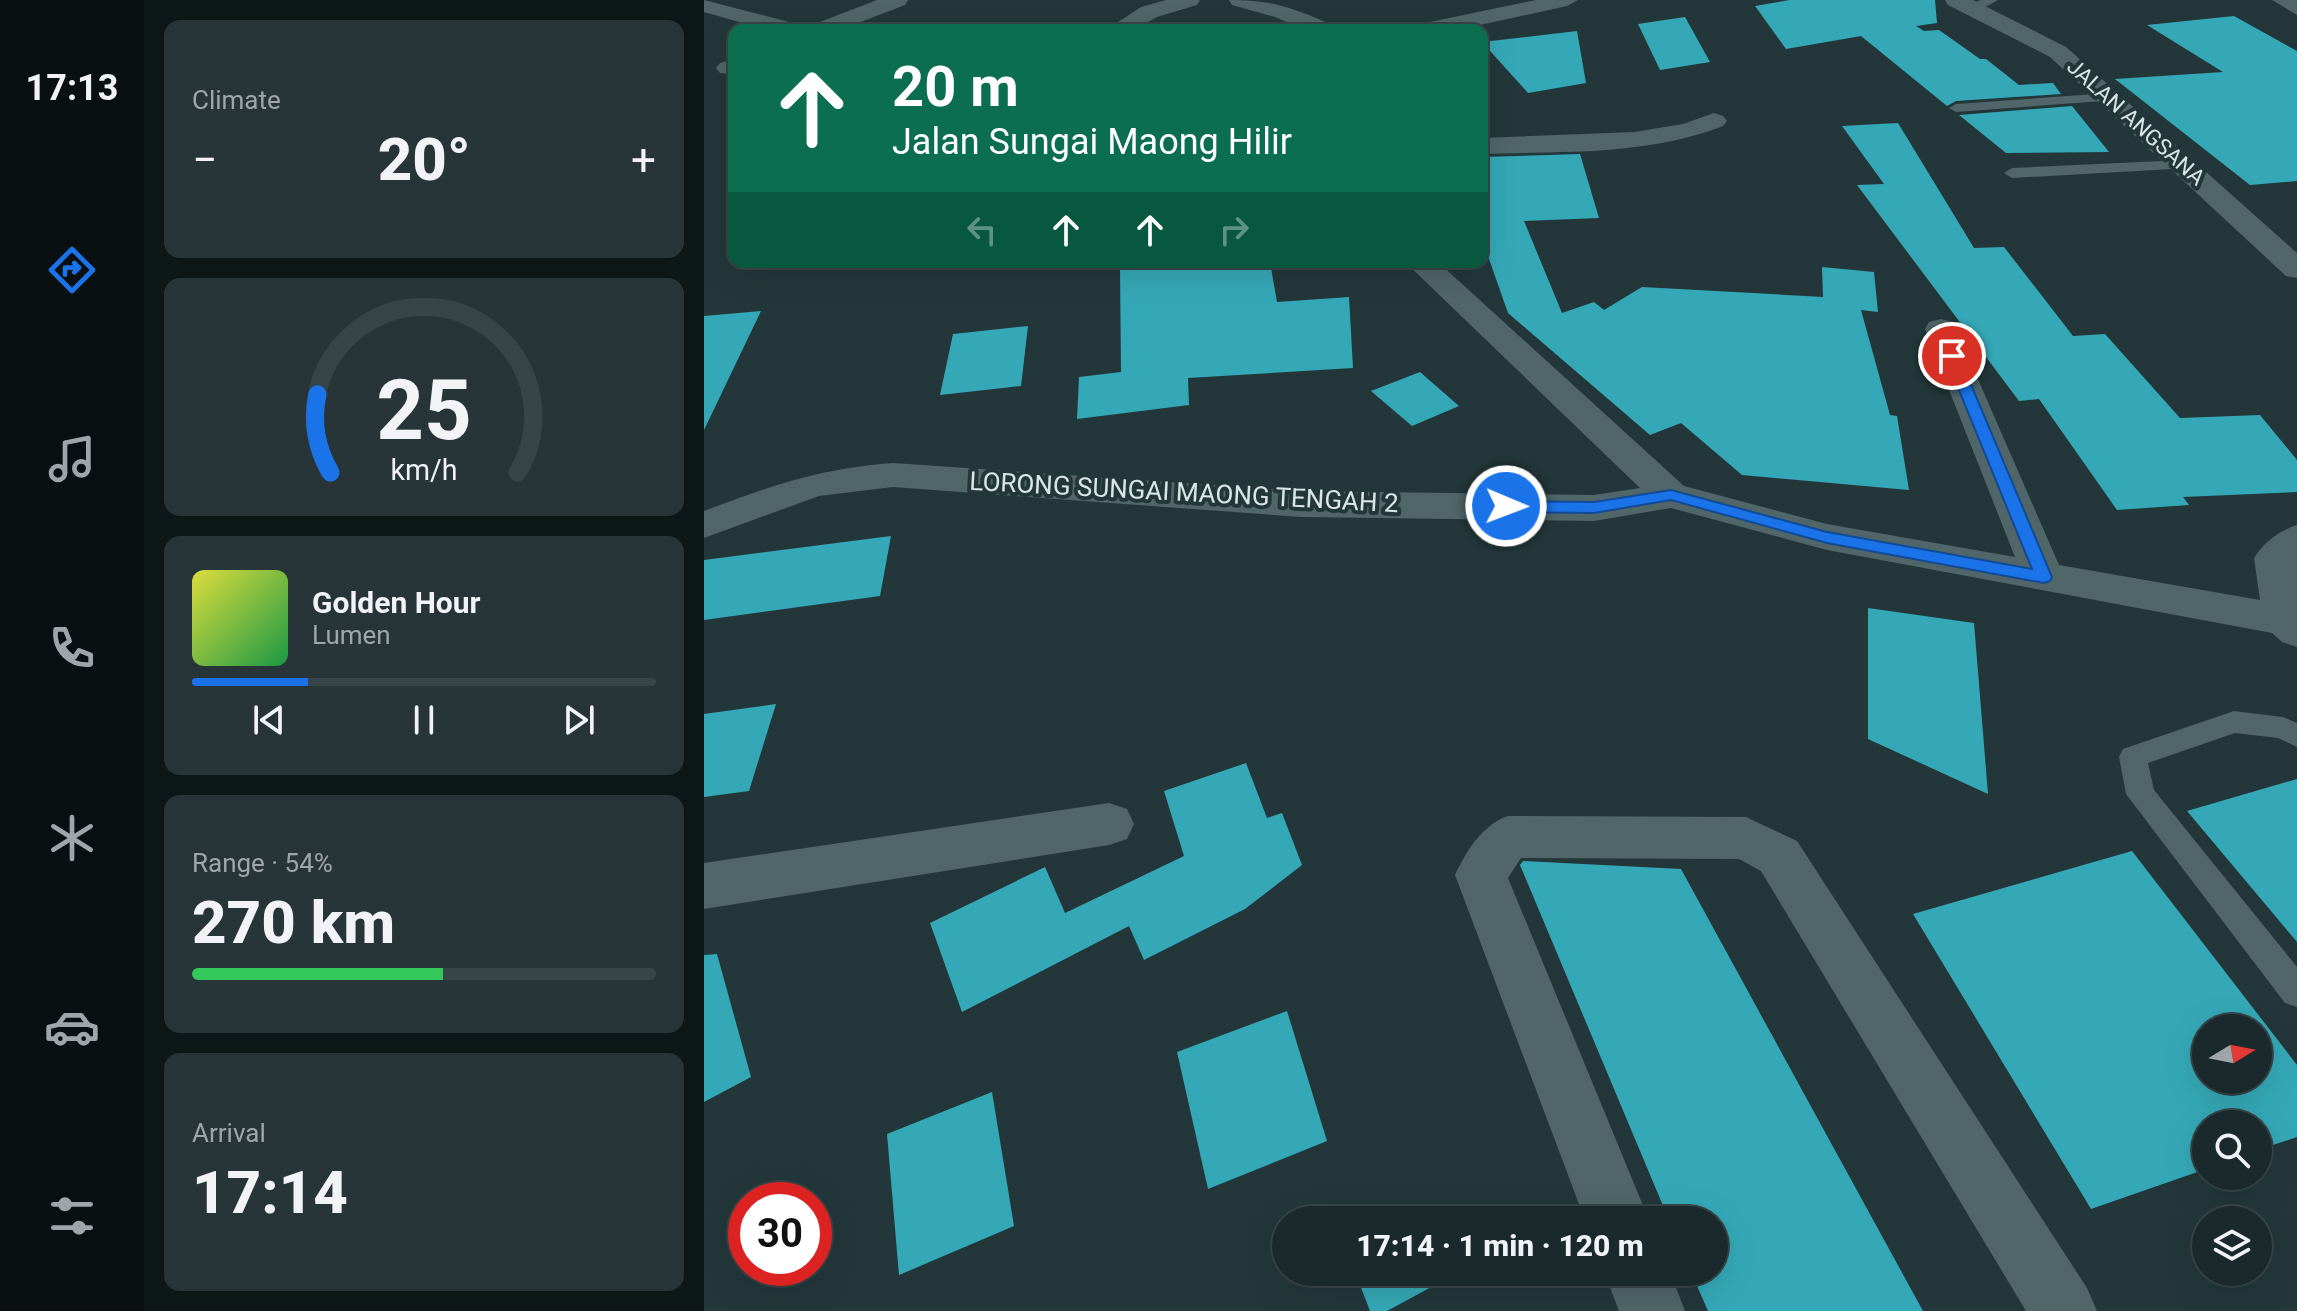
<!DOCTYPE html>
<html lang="en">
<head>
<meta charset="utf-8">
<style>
	body { margin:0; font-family:Roboto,sans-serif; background:#273538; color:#f1f3f6; height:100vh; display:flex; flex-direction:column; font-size:30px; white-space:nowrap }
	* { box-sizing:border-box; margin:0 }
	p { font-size:26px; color:#9fa6a9 }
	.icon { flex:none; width:44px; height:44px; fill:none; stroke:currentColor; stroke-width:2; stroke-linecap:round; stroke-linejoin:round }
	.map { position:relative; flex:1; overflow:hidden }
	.details { display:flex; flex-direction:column; gap:20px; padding:20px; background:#0e1718; width:560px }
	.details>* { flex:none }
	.banner { position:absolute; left:24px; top:24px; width:760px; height:244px; border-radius:16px; box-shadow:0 8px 32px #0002,0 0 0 2px #384548; background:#0b6e4f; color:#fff; overflow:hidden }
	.needle { width:52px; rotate:80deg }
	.fabs { position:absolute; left:1488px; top:1014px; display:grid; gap:16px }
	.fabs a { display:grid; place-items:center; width:80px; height:80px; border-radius:50%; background:#1a292c; box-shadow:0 8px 32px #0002,0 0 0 2px #384548; font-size:40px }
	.speed { position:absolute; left:24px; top:1182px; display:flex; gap:16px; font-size:40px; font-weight:700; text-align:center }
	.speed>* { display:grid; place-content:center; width:104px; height:104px; border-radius:50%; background:#1a292c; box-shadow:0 8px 32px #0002,0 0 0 2px #384548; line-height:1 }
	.speed .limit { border:12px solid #d22; background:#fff; color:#111 }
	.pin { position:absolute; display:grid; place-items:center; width:68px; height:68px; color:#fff; margin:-34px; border:4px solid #fff; border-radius:50%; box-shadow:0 2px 8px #0007 }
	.me { position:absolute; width:88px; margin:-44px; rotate:91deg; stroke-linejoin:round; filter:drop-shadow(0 0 6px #0008) }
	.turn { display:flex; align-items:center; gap:28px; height:168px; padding:0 32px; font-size:36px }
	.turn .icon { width:104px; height:104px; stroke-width:2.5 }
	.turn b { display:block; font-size:56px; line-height:68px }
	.lanes { display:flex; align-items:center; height:76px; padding:0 32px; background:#0003; justify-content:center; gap:40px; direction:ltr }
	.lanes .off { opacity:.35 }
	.big { font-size:60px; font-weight:800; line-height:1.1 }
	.details .tile { flex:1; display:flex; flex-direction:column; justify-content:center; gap:12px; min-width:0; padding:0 28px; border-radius:16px; background:#273538 }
	.details .dial { align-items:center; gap:0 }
	.dial svg { height:208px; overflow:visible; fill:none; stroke:#384548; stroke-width:7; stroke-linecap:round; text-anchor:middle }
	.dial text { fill:#f1f3f6; stroke:none }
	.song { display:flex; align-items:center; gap:24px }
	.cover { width:96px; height:96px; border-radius:12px; background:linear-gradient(135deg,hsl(60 70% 55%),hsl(140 70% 35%)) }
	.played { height:8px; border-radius:4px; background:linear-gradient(90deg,#1a73e8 25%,#384548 25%) }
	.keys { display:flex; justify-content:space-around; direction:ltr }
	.heat { display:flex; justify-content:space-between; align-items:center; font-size:44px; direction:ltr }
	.charge { height:12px; border-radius:6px; background:linear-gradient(90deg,#34c759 54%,#384548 0) }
	.trip { position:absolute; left:568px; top:1206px; width:456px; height:80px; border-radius:40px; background:#1a292c; box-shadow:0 8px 32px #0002,0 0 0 2px #384548; font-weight:800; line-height:80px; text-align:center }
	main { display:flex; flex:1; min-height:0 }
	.dock { display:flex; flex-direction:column; width:144px; justify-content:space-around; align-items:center; background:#0a1012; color:#9fa6a9 }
	.dock .icon { width:56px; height:56px }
	.dock .active { color:#1a73e8 }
	.dock b { font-size:36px; color:#f1f3f6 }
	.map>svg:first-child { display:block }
</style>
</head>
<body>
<main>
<nav class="dock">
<b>17:13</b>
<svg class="icon active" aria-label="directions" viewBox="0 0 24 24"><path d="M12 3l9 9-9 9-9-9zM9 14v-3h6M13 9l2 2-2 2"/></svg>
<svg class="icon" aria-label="music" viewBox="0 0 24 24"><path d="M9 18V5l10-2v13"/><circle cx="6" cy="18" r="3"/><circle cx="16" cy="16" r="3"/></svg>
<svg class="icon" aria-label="phone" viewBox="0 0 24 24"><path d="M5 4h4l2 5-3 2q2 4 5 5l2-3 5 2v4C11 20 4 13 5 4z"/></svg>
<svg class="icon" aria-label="climate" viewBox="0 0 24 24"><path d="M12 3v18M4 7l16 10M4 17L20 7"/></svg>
<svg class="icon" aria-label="car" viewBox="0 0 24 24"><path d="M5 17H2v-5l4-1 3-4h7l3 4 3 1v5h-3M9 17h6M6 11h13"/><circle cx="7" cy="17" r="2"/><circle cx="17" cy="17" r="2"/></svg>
<svg class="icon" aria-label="filters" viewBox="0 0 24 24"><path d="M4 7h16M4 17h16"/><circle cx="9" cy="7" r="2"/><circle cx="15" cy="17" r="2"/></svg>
</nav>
<section class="details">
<div class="tile"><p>Climate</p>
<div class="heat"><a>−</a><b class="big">20°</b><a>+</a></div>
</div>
<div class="tile dial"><svg viewBox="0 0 100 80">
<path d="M14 69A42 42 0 1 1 86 69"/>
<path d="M14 69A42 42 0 0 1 9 39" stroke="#1a73e8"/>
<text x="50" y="56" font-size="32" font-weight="700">25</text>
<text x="50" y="72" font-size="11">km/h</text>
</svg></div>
<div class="tile">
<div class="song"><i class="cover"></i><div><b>Golden Hour</b><p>Lumen</p></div></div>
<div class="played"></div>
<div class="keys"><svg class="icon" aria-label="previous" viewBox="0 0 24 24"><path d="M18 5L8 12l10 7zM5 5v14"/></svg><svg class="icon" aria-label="pause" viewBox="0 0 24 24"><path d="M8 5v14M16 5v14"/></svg><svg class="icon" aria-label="next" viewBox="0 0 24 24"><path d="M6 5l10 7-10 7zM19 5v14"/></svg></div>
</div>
<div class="tile"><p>Range · 54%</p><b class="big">270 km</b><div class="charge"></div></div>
<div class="tile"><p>Arrival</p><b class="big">17:14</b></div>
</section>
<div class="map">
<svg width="1593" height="1311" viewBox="0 0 1593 1311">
	<rect width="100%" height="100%" fill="#23373a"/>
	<g fill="#35a8b7" fill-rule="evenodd">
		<path d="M1086 0H1231L1233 23 1212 26 1220 31 1235 30 1276 59H1282L1315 85 1349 83 1357 94 1252 101 1243 106 1157 36 1082 49 1051 6Z"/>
		<path d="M1530 16 1593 51V181L1546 185 1411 79 1519 72 1443 25Z"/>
		<path d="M981 17 1006 62 956 70 934 24Z"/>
		<path d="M873 31 882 83 824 93 778 42Z"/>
		<path d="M1368 106 1405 152 1302 153 1255 115Z"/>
		<path d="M1194 123 1270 248 1300 247 1369 336 1401 334 1476 418 1556 415 1593 460V492L1479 497 1485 505 1413 510 1335 399 1315 401 1153 185 1180 184 1138 126Z"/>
		<path d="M876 154 895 218 820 221 858 313 890 302 900 310 938 287 1119 297 1118 267 1170 272 1174 312 1157 310 1186 415 1193 416 1205 490 1038 475 977 423 946 435 804 313 778 239V157Z"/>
		<path d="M468 262H566L573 302 645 297 649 368 484 378 485 405 373 419 375 377 417 372 416 268Z"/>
		<path d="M57 311 0 430V316Z"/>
		<path d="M324 326 317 386 236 395 249 334Z"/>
		<path d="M716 372 755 406 708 426 667 391Z"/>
		<path d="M187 536 176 596 0 620V560Z"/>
		<path d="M1164 608 1270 623 1284 794 1164 739Z"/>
		<path d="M72 704 45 791 0 797V714Z"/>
		<path d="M542 763 563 818 578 813 598 865 541 909 440 960 425 926 258 1012 226 923 341 867 361 913 480 856 460 791Z"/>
		<path d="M1593 779V942L1483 811Z"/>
		<path d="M1428 851 1593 1065V1137L1554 1150V1124H1502V1169L1387 1209 1209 914ZM1502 1028H1554V1080H1502Z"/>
		<path d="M819 861 977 869 1219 1311H1004L987 1272H1010V1220H965L816 865Z"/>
		<path d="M13 954 47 1077 0 1102V955Z"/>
		<path d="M583 1011 623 1141 504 1189 473 1052Z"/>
		<path d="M288 1092 310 1226 195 1275 183 1134Z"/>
		<path d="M651 1272H755L683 1311H666Z"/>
	</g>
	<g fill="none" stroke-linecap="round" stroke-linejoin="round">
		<g fill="#506669" fill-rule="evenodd">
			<path d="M1277 0H1294L1274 11H1264V5Z"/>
			<path d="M1407 93 1414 97 1412 100 1252 112 1245 108 1252 104Z"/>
			<path d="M1480 160 1488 165 1486 168 1308 178 1300 173 1308 168Z"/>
			<path d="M1530 711 1579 717 1593 723V747L1574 738 1531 733 1444 763 1450 790 1593 967V1007L1581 1003 1422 794 1415 757 1419 749Z"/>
		</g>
		<g fill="#506669" fill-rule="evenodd">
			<path d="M0 0 97 25 100 30H64L0 12Z"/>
			<path d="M173 0H204L201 5 136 30H105L108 25Z"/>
			<path d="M462 0H496L493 5 453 17 429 30H402L437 7Z"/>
			<path d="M525 0C569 0 589 8 628 25L631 30H601L571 17 528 5Z"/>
			<path d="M832 0H874L863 6 753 30H710L713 25 721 23Z"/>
			<path d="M1241 0H1269L1362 47 1593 253V278L1582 276 1346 57 1244 5Z"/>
			<path d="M1568 0H1593V15Z"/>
			<path d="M30 59V74L16 73 12 68 16 63Z"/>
			<path d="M1010 113 1019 116 1023 121 1019 126C942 156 859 151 778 154V138L930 132 979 124Z"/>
			<path d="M701 262H734L980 486 1123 524 1311 557 1221 329 1225 322 1237 319 1249 322 1355 565 1556 600 1550 558C1560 542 1575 531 1593 525V647L1578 642 1568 633 1123 550 967 508 890 521 597 517 189 487 115 496 0 538V511C69 485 114 469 189 463L597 491 890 495 936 488Z"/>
			<path d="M405 803 423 809 430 824 423 839 405 845 0 909V863Z"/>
			<path d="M804 816 1042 817 1093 841 1383 1288 1393 1311H1322L1057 871 1035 859 817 858 804 878 945 1220H881L751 875C763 850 778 825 804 816Z"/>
			<path d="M900 1272H966L981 1311H915Z"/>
		</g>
	</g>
	<path fill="#1a73e8" stroke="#114b97" stroke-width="2" d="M1248 352 1255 356 1348 577 1346 581 1340 583 1123 543 967 500 890 513 802 512 794 506 802 501 890 502 967 490 1123 532 1328 569 1241 356Z"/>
	<g text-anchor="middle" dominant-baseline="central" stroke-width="8" stroke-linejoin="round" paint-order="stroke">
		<g font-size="22" fill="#d9e5e7" stroke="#23373a">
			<text transform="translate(1432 122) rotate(42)">JALAN ANGSANA</text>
		</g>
		<g font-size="26" fill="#d9e5e7" stroke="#23373a">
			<text transform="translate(480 492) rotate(3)">LORONG SUNGAI MAONG TENGAH 2</text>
		</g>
	</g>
</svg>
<div class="fabs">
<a><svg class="needle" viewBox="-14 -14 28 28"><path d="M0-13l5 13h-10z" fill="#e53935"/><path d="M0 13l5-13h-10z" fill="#9fa6a9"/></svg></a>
<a><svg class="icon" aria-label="search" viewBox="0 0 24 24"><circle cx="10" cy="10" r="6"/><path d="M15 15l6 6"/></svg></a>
<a><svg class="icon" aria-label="layers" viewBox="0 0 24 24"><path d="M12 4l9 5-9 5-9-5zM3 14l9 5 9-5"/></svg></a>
</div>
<div class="speed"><div class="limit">30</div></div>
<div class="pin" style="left:1248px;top:356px;background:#d93025"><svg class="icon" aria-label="arrive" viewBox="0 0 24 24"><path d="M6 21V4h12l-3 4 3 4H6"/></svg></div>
<svg class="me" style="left:802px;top:506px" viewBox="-20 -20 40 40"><circle r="17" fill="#1a73e8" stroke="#fff" stroke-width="3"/><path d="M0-11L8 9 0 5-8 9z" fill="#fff"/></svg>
<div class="trip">17:14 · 1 min · 120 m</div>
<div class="banner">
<div class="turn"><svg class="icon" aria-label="ahead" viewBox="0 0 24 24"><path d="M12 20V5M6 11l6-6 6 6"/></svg><div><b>20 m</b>Jalan Sungai Maong Hilir</div></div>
<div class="lanes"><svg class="icon off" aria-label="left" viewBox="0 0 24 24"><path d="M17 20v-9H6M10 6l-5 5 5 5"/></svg><svg class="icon" aria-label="ahead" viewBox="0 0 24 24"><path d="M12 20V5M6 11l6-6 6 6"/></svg><svg class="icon" aria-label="ahead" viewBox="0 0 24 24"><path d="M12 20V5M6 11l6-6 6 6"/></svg><svg class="icon off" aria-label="right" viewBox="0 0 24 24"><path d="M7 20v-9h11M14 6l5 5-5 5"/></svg></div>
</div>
</div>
</main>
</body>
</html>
